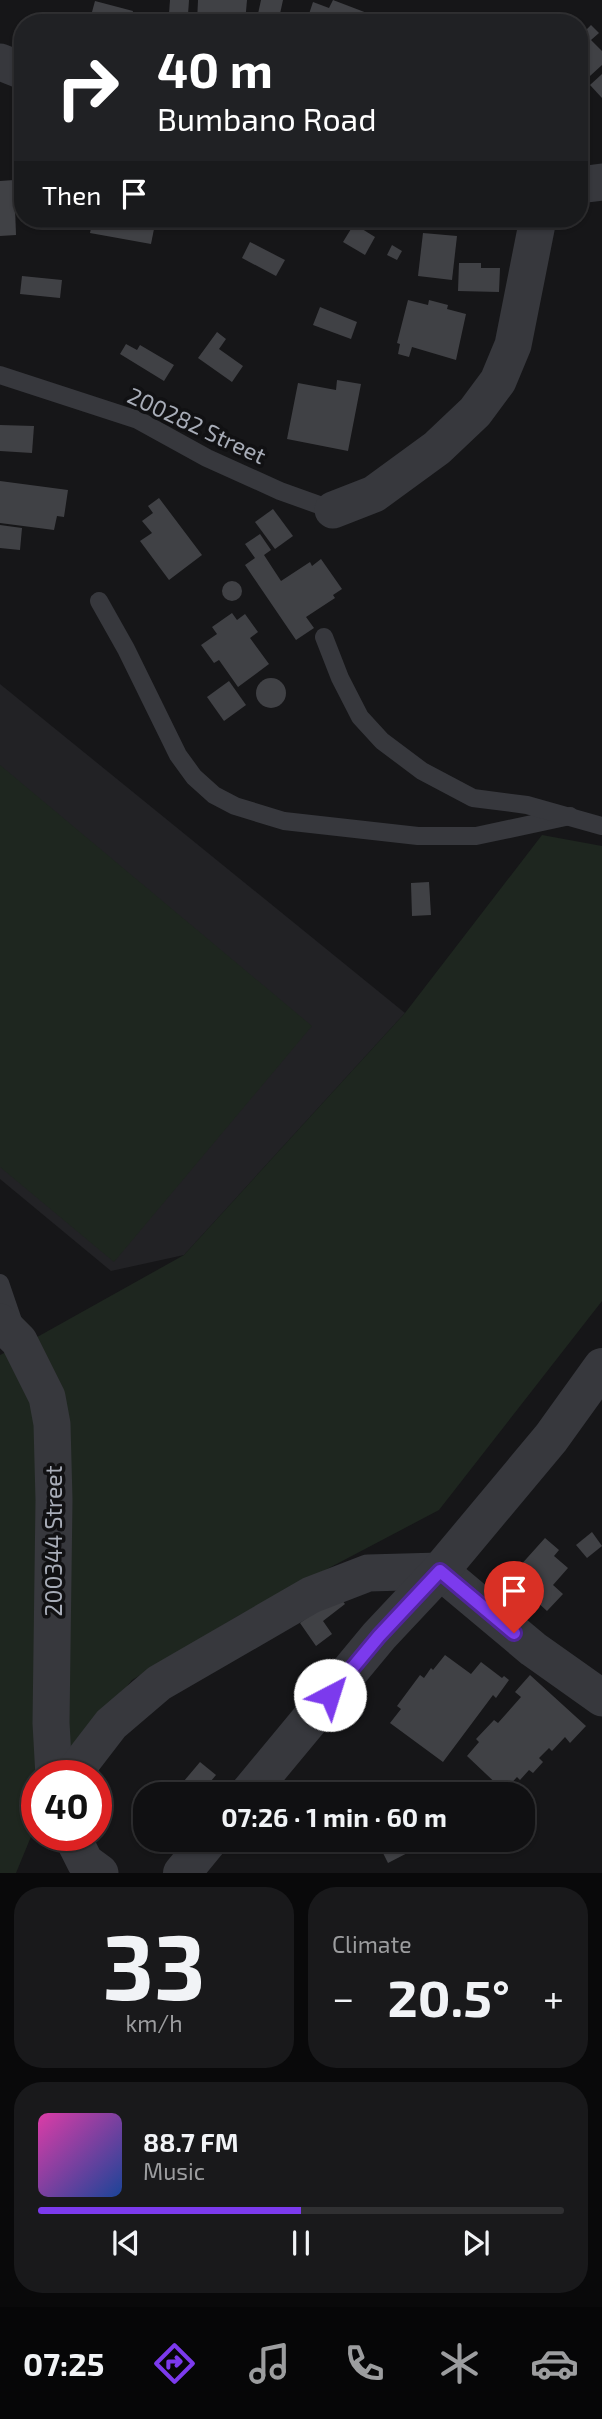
<!DOCTYPE html>
<html lang="en">
<head>
<meta charset="utf-8">
<style>
	body { margin:0; font-family:"Exo 2",sans-serif; background:#19191b; color:#f1f3f6; height:100vh; display:flex; flex-direction:column; font-size:26px; white-space:nowrap }
	* { box-sizing:border-box; margin:0 }
	p { font-size:23px; color:#9c9d9f }
	.icon { flex:none; width:38px; height:38px; fill:none; stroke:currentColor; stroke-width:2; stroke-linecap:round; stroke-linejoin:round }
	.map { position:relative; height:1873px; overflow:hidden }
	.details { display:flex; flex-direction:column; gap:14px; padding:14px; background:#09090a; flex:1 }
	.details>* { flex:none }
	.hud { position:absolute; left:14px; top:14px; width:574px; height:214px; border-radius:28px; box-shadow:0 2px 5px #0004,0 0 0 2px #303032; background:#202124; color:#fff; overflow:hidden }
	.speed { position:absolute; left:21px; top:1760px; display:flex; gap:14px; font-size:35px; font-weight:700; text-align:center }
	.speed>* { display:grid; place-content:center; width:91px; height:91px; border-radius:50%; background:#101012; box-shadow:0 2px 5px #0004,0 0 0 2px #303032; line-height:1 }
	.speed .limit { border:10px solid #d22; background:#fff; color:#111 }
	.pin { position:absolute; display:grid; place-items:center; width:60px; height:60px; color:#fff; margin:-72px -30px; border-radius:50% 50% 50% 0; rotate:-45deg; box-shadow:0 0 7px #0007 }
	.pin .icon { rotate:45deg }
	.me { position:absolute; width:77px; margin:-38px; rotate:40deg; stroke-linejoin:round; filter:drop-shadow(0 0 5px #0008) }
	.turn { display:flex; align-items:center; gap:24px; height:147px; padding:0 28px; font-size:32px }
	.turn .icon { width:91px; height:91px; stroke-width:2.5 }
	.turn b { display:block; font-size:49px; line-height:60px }
	.then { display:flex; align-items:center; height:66px; padding:0 28px; background:#0003; gap:14px; font-size:26px }
	.big { font-size:52px; font-weight:700; line-height:1.1 }
	.details .widget { flex:1; display:flex; flex-direction:column; justify-content:center; gap:10px; min-width:0; padding:0 24px; border-radius:28px; background:#19191b }
	.details .dial { align-items:center; gap:0 }
	.dial b { font-size:91px; line-height:1 }
	.song { display:flex; align-items:center; gap:21px }
	.cover { width:84px; height:84px; border-radius:10px; background:linear-gradient(135deg,hsl(320 70% 55%),hsl(220 70% 35%)) }
	.played { height:7px; border-radius:4px; background:linear-gradient(90deg,#7c3aed 50%,#303032 50%) }
	.keys { display:flex; justify-content:space-around; direction:ltr }
	.heat { display:flex; justify-content:space-between; align-items:center; font-size:38px; direction:ltr }
	.details .tiles { flex:1; display:grid; gap:14px; grid-template-columns:1fr 1fr }
	.widget:last-child { grid-column:span 2 }
	.trip { position:absolute; left:133px; top:1782px; width:402px; height:70px; border-radius:28px; background:#101012; box-shadow:0 2px 5px #0004,0 0 0 2px #303032; font-weight:700; line-height:70px; text-align:center }
	.menu { display:flex; height:112px; justify-content:space-around; align-items:center; background:#060607; color:#9c9d9f }
	.menu .icon { width:49px; height:49px }
	.menu .active { color:#7c3aed }
	.menu b { font-size:32px; color:#f1f3f6 }
	.map>svg:first-child { display:block }
</style>
</head>
<body>
<div class="map">
<svg width="602" height="1873" viewBox="0 0 602 1873">
	<rect width="100%" height="100%" fill="#161618"/>
	<path fill="#222225" d="M0 684 405 1013 184 1255 111 1271 0 1179Z"/>
	<g fill="#1e261f">
		<path d="M0 765 312 1026 114 1262 0 1167Z"/>
		<path d="M542 835 602 846V1301L439 1510 238 1616 132 1680 70 1757 37 1776V1822L16 1873H0V1355L39 1336 184 1255 405 1013Z"/>
	</g>
	<g fill="#404145">
		<path d="M170 0H189L188 15 169 14Z"/>
		<path d="M198 0H247L245 23H197Z"/>
		<path d="M261 0H283L278 23H256Z"/>
		<path d="M333 0 367 13 363 23H306L313 2 329 8Z"/>
		<path d="M95 1 133 11 130 23H89Z"/>
		<path d="M591 25 599 33 591 40 602 51V65L579 86V27L584 32Z"/>
		<path d="M602 74V98L590 85Z"/>
		<path d="M14 180 16 235 0 236V181Z"/>
		<path d="M93 219H156L151 244 90 233Z"/>
		<path d="M354 224 375 237 365 255 343 242Z"/>
		<path d="M423 233 457 236 452 280 418 276Z"/>
		<path d="M250 242 285 260 276 276 242 258Z"/>
		<path d="M392 245 402 251 397 260 387 255Z"/>
		<path d="M459 263H481V268H500L499 292 458 291Z"/>
		<path d="M22 276 62 280 60 298 20 294Z"/>
		<path d="M408 300 428 305 429 300 448 305 447 309 466 314 456 360 412 347 409 357 398 354 400 344 397 343Z"/>
		<path d="M320 307 357 322 351 339 313 325Z"/>
		<path d="M217 332 226 339 219 349 243 366 232 382 198 358Z"/>
		<path d="M126 344 137 350 140 345 174 365 164 381 120 354Z"/>
		<path d="M337 380 361 384 348 451 287 439 298 383 336 390Z"/>
		<path d="M0 425 34 426 32 453 0 451Z"/>
		<path d="M0 481 68 490 64 517 57 516 54 530 0 523Z"/>
		<path d="M159 498 202 555 169 580 140 541 152 533 142 521 153 513 148 506Z"/>
		<path d="M273 509 293 536 275 549 255 522Z"/>
		<path d="M0 525 22 528 20 550 0 548Z"/>
		<path d="M260 534 271 550 264 555 281 581 310 562 312 566 321 559 342 589 333 595 335 598 306 617 314 628 296 640 245 565 255 558 245 544Z"/>
		<circle cx="232" cy="591" r="10"/>
		<path d="M232 613 237 620 245 614 258 632 250 638 269 664 238 687 219 660 214 663 201 645 217 634 212 627Z"/>
		<circle cx="271" cy="693" r="15"/>
		<path d="M229 681 246 705 224 721 207 697Z"/>
		<path d="M429 882 431 915 412 916 411 883Z"/>
		<path d="M592 1532 602 1546 587 1558 576 1545Z"/>
		<path d="M545 1538 559 1550 554 1556 568 1568 553 1585 563 1594 547 1611 510 1577Z"/>
		<path d="M338 1595 345 1604 323 1621 332 1634 316 1646 300 1623Z"/>
		<path d="M445 1655 471 1674 481 1662 502 1678 504 1676 509 1680 496 1698 493 1695 443 1762 390 1723 401 1709 397 1706 420 1675 424 1678 431 1668 433 1670Z"/>
		<path d="M530 1675 586 1726 570 1743 565 1737 552 1751 549 1748 539 1758 543 1762 533 1773 529 1770 520 1780 517 1777 504 1791 467 1756 479 1742 476 1739 494 1720 498 1723 521 1697 515 1692Z"/>
		<path d="M200 1762 216 1775 200 1794H173Z"/>
		<path d="M396 1839H447L421 1852 419 1847 388 1863 380 1847Z"/>
	</g>
	<g fill="none" stroke-linecap="round" stroke-linejoin="round">
		<g stroke="#37383d" stroke-width="18">
			<path d="M0 375 138 420 207 458 280 491 333 510"/>
			<path d="M99 601 126 649 178 755 194 777 214 795 235 806 284 821 418 836H476L570 816"/>
			<path d="M324 637 340 678 360 717 382 741 422 771 473 798 527 805 602 826"/>
			<path d="M0 1283 15 1327"/>
		</g>
		<g stroke="#37383d" stroke-width="37">
			<path d="M0 62 23 71"/>
			<path d="M579 185 602 182"/>
			<path d="M333 510 374 494 437 448 475 412 498 381 513 345 538 219"/>
			<path d="M0 1322 19 1341 47 1397 52 1424 54 1500 51 1723 54 1776"/>
			<path d="M71 1776 111 1724 159 1683 311 1595 368 1573 440 1571 533 1649 602 1698"/>
			<path d="M72 1836 85 1862 100 1873"/>
		</g>
		<g stroke="#37383d" stroke-width="38">
			<path d="M248 1794 379 1636 440 1571 551 1438 602 1367"/>
			<path d="M182 1873 210 1839"/>
		</g>
	</g>
	<g fill="none" stroke-linecap="round" stroke-linejoin="round">
		<defs>
			<path id="route" d="M330 1695 379 1636 440 1571 514 1633"/>
		</defs>
		<use href="#route" stroke="#51269a" stroke-width="18"/>
		<use href="#route" stroke="#7c3aed" stroke-width="12"/>
	</g>
	<g text-anchor="middle" dominant-baseline="central" stroke-width="7" stroke-linejoin="round" paint-order="stroke">
		<g font-size="23" fill="#a8adb8" stroke="#111113">
			<text transform="translate(197 425) rotate(25)">200282 Street</text>
			<text transform="translate(53 1541) rotate(-90)">200344 Street</text>
		</g>
	</g>
</svg>
<div class="speed"><div class="limit">40</div></div>
<div class="pin" style="left:514px;top:1633px;background:#d93025"><svg class="icon" aria-label="arrive" viewBox="0 0 24 24"><path d="M6 21V4h12l-3 4 3 4H6"/></svg></div>
<svg class="me" style="left:330px;top:1695px" viewBox="-20 -20 40 40"><circle r="19" fill="#fff"/><path d="M0-13L10 11 0 6-10 11z" fill="#7c3aed"/></svg>
<div class="trip">07:26 · 1 min · 60 m</div>
<div class="hud">
<div class="turn"><svg class="icon" aria-label="right" viewBox="0 0 24 24"><path d="M7 20v-9h11M14 6l5 5-5 5"/></svg><div><b>40 m</b>Bumbano Road</div></div>
<div class="then">Then<svg class="icon" aria-label="arrive" viewBox="0 0 24 24"><path d="M6 21V4h12l-3 4 3 4H6"/></svg></div>
</div>
</div>
<section class="details">
<div class="tiles">
<div class="widget dial"><b>33</b><p>km/h</p></div>
<div class="widget"><p>Climate</p>
<div class="heat"><a>−</a><b class="big">20.5°</b><a>+</a></div>
</div>
<div class="widget">
<div class="song"><i class="cover"></i><div><b>88.7 FM</b><p>Music</p></div></div>
<div class="played"></div>
<div class="keys"><svg class="icon" aria-label="previous" viewBox="0 0 24 24"><path d="M18 5L8 12l10 7zM5 5v14"/></svg><svg class="icon" aria-label="pause" viewBox="0 0 24 24"><path d="M8 5v14M16 5v14"/></svg><svg class="icon" aria-label="next" viewBox="0 0 24 24"><path d="M6 5l10 7-10 7zM19 5v14"/></svg></div>
</div>
</div>
</section>
<nav class="menu">
<b>07:25</b>
<svg class="icon active" aria-label="directions" viewBox="0 0 24 24"><path d="M12 3l9 9-9 9-9-9zM9 14v-3h6M13 9l2 2-2 2"/></svg>
<svg class="icon" aria-label="music" viewBox="0 0 24 24"><path d="M9 18V5l10-2v13"/><circle cx="6" cy="18" r="3"/><circle cx="16" cy="16" r="3"/></svg>
<svg class="icon" aria-label="phone" viewBox="0 0 24 24"><path d="M5 4h4l2 5-3 2q2 4 5 5l2-3 5 2v4C11 20 4 13 5 4z"/></svg>
<svg class="icon" aria-label="climate" viewBox="0 0 24 24"><path d="M12 3v18M4 7l16 10M4 17L20 7"/></svg>
<svg class="icon" aria-label="car" viewBox="0 0 24 24"><path d="M5 17H2v-5l4-1 3-4h7l3 4 3 1v5h-3M9 17h6M6 11h13"/><circle cx="7" cy="17" r="2"/><circle cx="17" cy="17" r="2"/></svg>
</nav>
</body>
</html>
